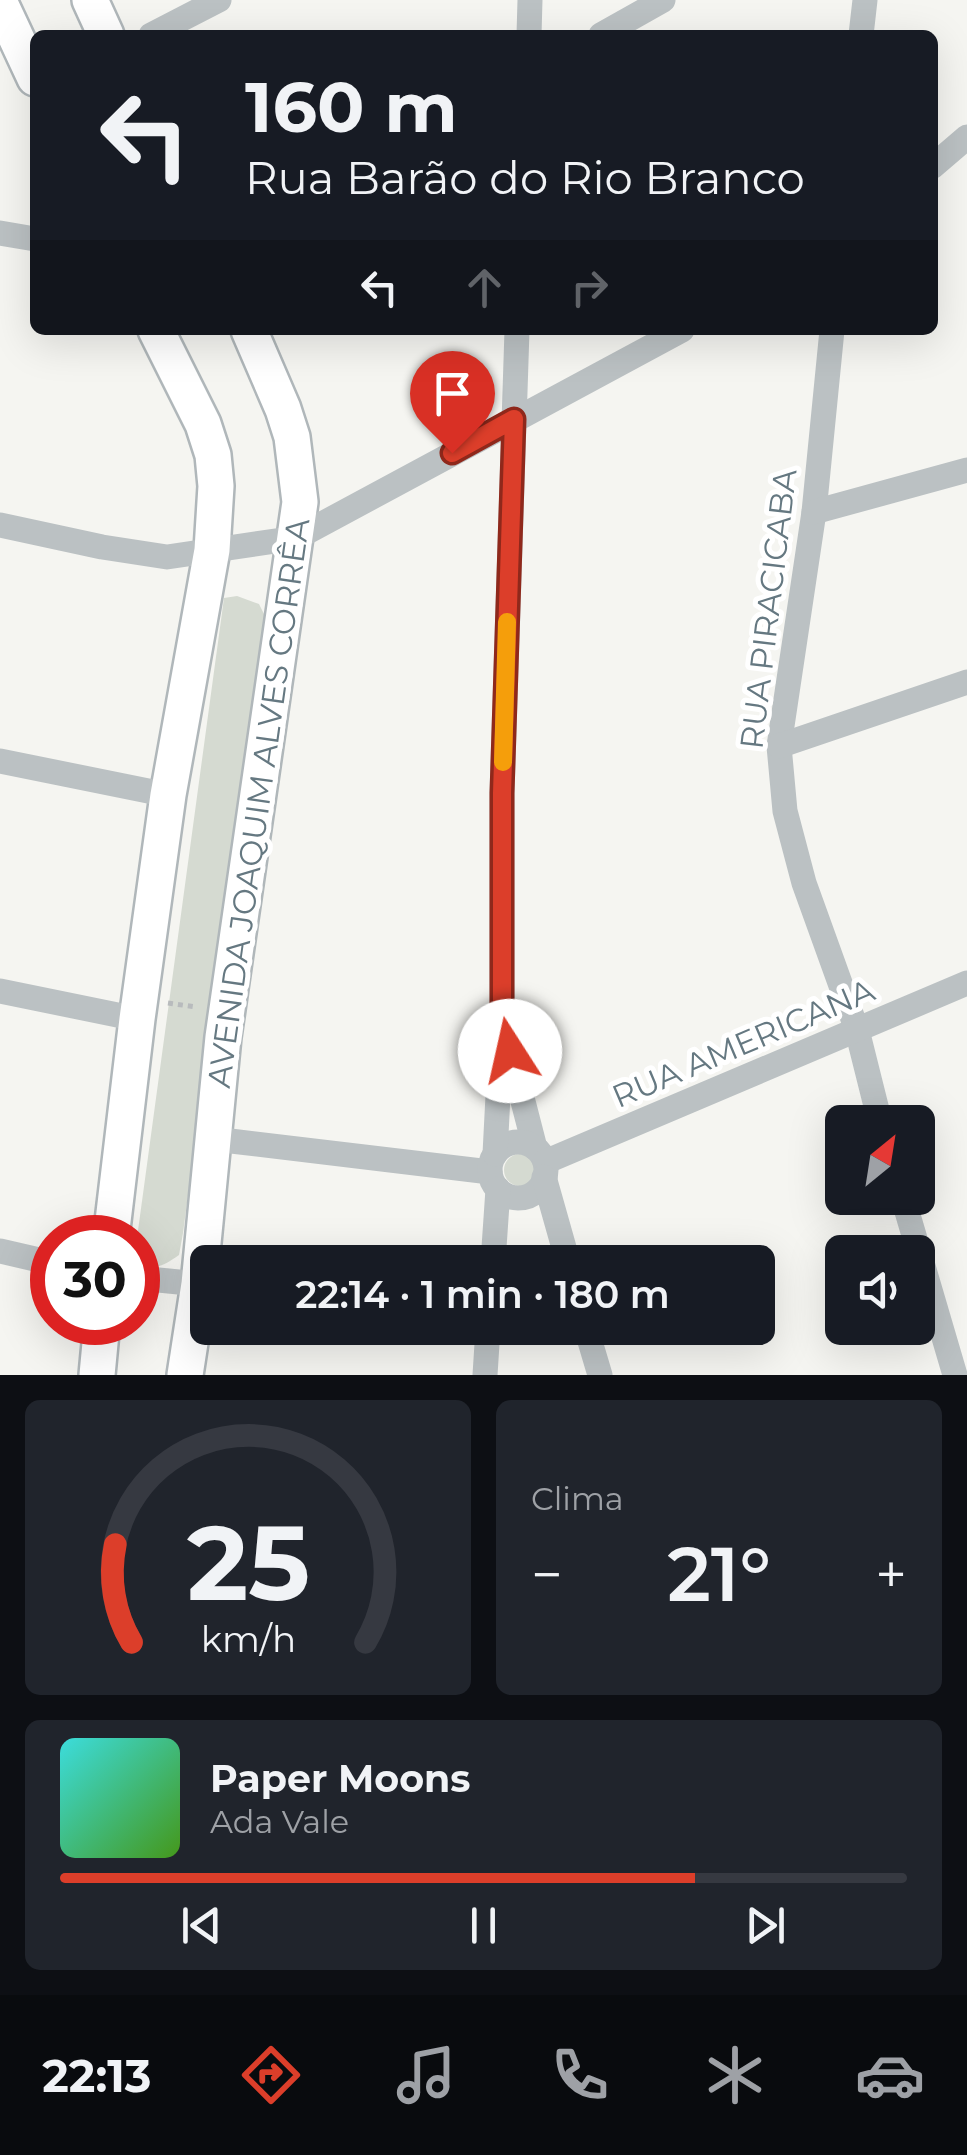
<!DOCTYPE html>
<html lang="pt">
<head>
<meta charset="utf-8">
<style>
	body { margin:0; font-family:Montserrat,sans-serif; background:#20242c; color:#f1f3f6; height:100vh; display:flex; flex-direction:column; font-size:38px; white-space:nowrap }
	* { box-sizing:border-box; margin:0 }
	p { font-size:32px; color:#9ea1a6 }
	.icon { flex:none; width:55px; height:55px; fill:none; stroke:currentColor; stroke-width:2; stroke-linecap:round; stroke-linejoin:round }
	.map { position:relative; height:1375px; overflow:hidden }
	.side { display:flex; flex-direction:column; gap:25px; padding:25px; background:#0d0f14; flex:1 }
	.side>* { flex:none }
	.guide { position:absolute; left:30px; top:30px; width:908px; height:305px; border-radius:15px; box-shadow:0 10px 40px #0002; background:#171b24; color:#f1f3f6; overflow:hidden }
	.needle { width:65px; rotate:30deg }
	.tools { position:absolute; left:825px; top:1105px; display:grid; gap:20px }
	.tools a { display:grid; place-items:center; width:110px; height:110px; border-radius:15px; background:#171b24; box-shadow:0 10px 40px #0002; font-size:50px }
	.speed { position:absolute; left:30px; top:1215px; display:flex; gap:20px; font-size:50px; font-weight:700; text-align:center }
	.speed>* { display:grid; place-content:center; width:130px; height:130px; border-radius:50%; background:#171b24; box-shadow:0 10px 40px #0002; line-height:1 }
	.speed .limit { border:15px solid #d22; background:#fff; color:#111 }
	.pin { position:absolute; display:grid; place-items:center; width:85px; height:85px; color:#fff; margin:-102px -42px; border-radius:50% 50% 50% 0; rotate:-45deg; box-shadow:0 0 10px #0007 }
	.pin .icon { rotate:45deg }
	.me { position:absolute; width:110px; margin:-55px; rotate:350deg; stroke-linejoin:round; filter:drop-shadow(0 0 8px #0008) }
	.turn { display:flex; align-items:center; gap:35px; height:210px; padding:0 50px; font-size:45px }
	.turn .icon { width:130px; height:130px; stroke-width:2.5 }
	.turn b { display:block; font-size:70px; line-height:85px }
	.lanes { display:flex; align-items:center; height:95px; padding:0 50px; background:#0003; justify-content:center; gap:50px; direction:ltr }
	.lanes .off { opacity:.35 }
	.big { font-size:75px; font-weight:600; line-height:1.1 }
	.side .card { flex:1; display:flex; flex-direction:column; justify-content:center; gap:15px; min-width:0; padding:0 35px; border-radius:15px; background:#20242c }
	.side .dial { align-items:center; gap:0 }
	.dial svg { height:260px; overflow:visible; fill:none; stroke:#363941; stroke-width:7; stroke-linecap:round; text-anchor:middle }
	.dial text { fill:#f1f3f6; stroke:none }
	.song { display:flex; align-items:center; gap:30px }
	.cover { width:120px; height:120px; border-radius:15px; background:linear-gradient(135deg,hsl(180 70% 55%),hsl(100 70% 35%)) }
	.played { height:10px; border-radius:5px; background:linear-gradient(90deg,#dc3e2a 75%,#363941 75%) }
	.keys { display:flex; justify-content:space-around; direction:ltr }
	.heat { display:flex; justify-content:space-between; align-items:center; font-size:55px; direction:ltr }
	.side .tiles { flex:1; display:grid; gap:25px; grid-template-columns:1fr 1fr }
	.card:last-child { grid-column:span 2 }
	.trip { position:absolute; left:190px; top:1245px; width:585px; height:100px; border-radius:15px; background:#171b24; box-shadow:0 10px 40px #0002; font-weight:600; line-height:100px; text-align:center }
	.tabs { display:flex; height:160px; justify-content:space-around; align-items:center; background:#090b0e; color:#9ea1a6 }
	.tabs .icon { width:70px; height:70px }
	.tabs .on { color:#dc3e2a }
	.tabs b { font-size:45px; color:#f1f3f6 }
	.map>svg:first-child { display:block }
</style>
</head>
<body>
<div class="map">
<svg width="967" height="1375" viewBox="0 0 967 1375">
	<rect width="100%" height="100%" fill="#f5f5f1"/>
	<g fill="#d5dad1">
		<path d="M237 596 259 604 265 616 183 1233 179 1255C161 1267 156 1272 139 1256L137 1238 224 598Z"/>
		<circle cx="520" cy="1170" r="16"/>
	</g>
	<g fill="none" stroke-linecap="round" stroke-linejoin="round">
		<defs>
			<g id="secondary">
				<path d="M90 0 106 35"/>
				<path d="M0 3 35 78"/>
				<path d="M111 1238 137 1019 168 795 212 550 216 486 213 455 203 424 156 330"/>
				<path d="M97 1375 102 1322"/>
				<path d="M185 1375 199 1284 223 1037 300 502 292 437 283 409 249 330"/>
			</g>
		</defs>
		<use href="#secondary" stroke="#b0b7ba" stroke-width="40"/>
		<path stroke="#b8bbbd" stroke-width="5" stroke-dasharray="5 5" stroke-linecap="butt" d="M168 1003 196 1007"/>
		<g stroke="#bbc1c3" stroke-width="25">
			<path d="M151 35 219 0"/>
			<path d="M529 35 530 0"/>
			<path d="M601 35 663 0"/>
			<path d="M861 35 865 0"/>
			<path d="M932 167 967 137"/>
			<path d="M0 233 35 239"/>
			<path d="M832 330 814 512 779 746 785 811 804 883 857 1030 880 1122"/>
			<path d="M814 512 967 470"/>
			<path d="M0 525 102 547 167 557 296 538 682 330"/>
			<path d="M779 746 967 682"/>
			<path d="M0 761 168 795"/>
			<path d="M0 991 137 1019"/>
			<path d="M508 1043 535 1148"/>
			<path d="M214 1139 490 1172"/>
			<circle cx="518" cy="1170" r="28"/>
			<path d="M495 1154 502 1018V793L517 330"/>
			<path d="M545 1162 967 983"/>
			<path d="M544 1177 568 1262"/>
			<path d="M903 1198 955 1375"/>
			<path d="M0 1251 52 1263"/>
			<path d="M493 1262 498 1189"/>
			<path d="M138 1278 199 1284"/>
			<path d="M586 1328 600 1375"/>
			<path d="M485 1375 488 1328"/>
		</g>
		<use href="#secondary" stroke="#fff" stroke-width="35"/>
	</g>
	<g fill="none" stroke-linecap="round" stroke-linejoin="round">
		<defs>
			<path id="route" d="M452 453 514 419 502 793V1018L510 1051"/>
		</defs>
		<use href="#route" stroke="#8f281b" stroke-width="25"/>
		<use href="#route" stroke="#dc3e2a" stroke-width="18"/>
		<path stroke="#f59e0b" stroke-width="18" d="M503 762 507 622"/>
	</g>
	<g text-anchor="middle" dominant-baseline="central" stroke-width="10" stroke-linejoin="round" paint-order="stroke">
		<g font-size="32" fill="#657881" stroke="#fff">
			<text transform="translate(768 609) rotate(-83)">RUA PIRACICABA</text>
			<text transform="translate(258 803) rotate(-82)">AVENIDA JOAQUIM ALVES CORRÊA</text>
			<text transform="translate(743 1043) rotate(-23)">RUA AMERICANA</text>
		</g>
	</g>
</svg>
<div class="tools">
<a><svg class="needle" viewBox="-14 -14 28 28"><path d="M0-13l5 13h-10z" fill="#e53935"/><path d="M0 13l5-13h-10z" fill="#9ea1a6"/></svg></a>
<a><svg class="icon" aria-label="sound" viewBox="0 0 24 24"><path d="M4 9h4l5-4v14l-5-4H4zM17 9q2 3 0 6"/></svg></a>
</div>
<div class="speed"><div class="limit">30</div></div>
<div class="pin" style="left:452px;top:453px;background:#d93025"><svg class="icon" aria-label="arrive" viewBox="0 0 24 24"><path d="M6 21V4h12l-3 4 3 4H6"/></svg></div>
<svg class="me" style="left:510px;top:1051px" viewBox="-20 -20 40 40"><circle r="19" fill="#fff"/><path d="M0-13L10 11 0 6-10 11z" fill="#dc3e2a"/></svg>
<div class="trip">22:14 · 1 min · 180 m</div>
<div class="guide">
<div class="turn"><svg class="icon" aria-label="left" viewBox="0 0 24 24"><path d="M17 20v-9H6M10 6l-5 5 5 5"/></svg><div><b>160 m</b>Rua Barão do Rio Branco</div></div>
<div class="lanes"><svg class="icon" aria-label="left" viewBox="0 0 24 24"><path d="M17 20v-9H6M10 6l-5 5 5 5"/></svg><svg class="icon off" aria-label="ahead" viewBox="0 0 24 24"><path d="M12 20V5M6 11l6-6 6 6"/></svg><svg class="icon off" aria-label="right" viewBox="0 0 24 24"><path d="M7 20v-9h11M14 6l5 5-5 5"/></svg></div>
</div>
</div>
<section class="side">
<div class="tiles">
<div class="card dial"><svg viewBox="0 0 100 80">
<path d="M14 69A42 42 0 1 1 86 69"/>
<path d="M14 69A42 42 0 0 1 9 39" stroke="#dc3e2a"/>
<text x="50" y="56" font-size="32" font-weight="700">25</text>
<text x="50" y="72" font-size="11">km/h</text>
</svg></div>
<div class="card"><p>Clima</p>
<div class="heat"><a>−</a><b class="big">21°</b><a>+</a></div>
</div>
<div class="card">
<div class="song"><i class="cover"></i><div><b>Paper Moons</b><p>Ada Vale</p></div></div>
<div class="played"></div>
<div class="keys"><svg class="icon" aria-label="previous" viewBox="0 0 24 24"><path d="M18 5L8 12l10 7zM5 5v14"/></svg><svg class="icon" aria-label="pause" viewBox="0 0 24 24"><path d="M8 5v14M16 5v14"/></svg><svg class="icon" aria-label="next" viewBox="0 0 24 24"><path d="M6 5l10 7-10 7zM19 5v14"/></svg></div>
</div>
</div>
</section>
<nav class="tabs">
<b>22:13</b>
<svg class="icon on" aria-label="directions" viewBox="0 0 24 24"><path d="M12 3l9 9-9 9-9-9zM9 14v-3h6M13 9l2 2-2 2"/></svg>
<svg class="icon" aria-label="music" viewBox="0 0 24 24"><path d="M9 18V5l10-2v13"/><circle cx="6" cy="18" r="3"/><circle cx="16" cy="16" r="3"/></svg>
<svg class="icon" aria-label="phone" viewBox="0 0 24 24"><path d="M5 4h4l2 5-3 2q2 4 5 5l2-3 5 2v4C11 20 4 13 5 4z"/></svg>
<svg class="icon" aria-label="climate" viewBox="0 0 24 24"><path d="M12 3v18M4 7l16 10M4 17L20 7"/></svg>
<svg class="icon" aria-label="car" viewBox="0 0 24 24"><path d="M5 17H2v-5l4-1 3-4h7l3 4 3 1v5h-3M9 17h6M6 11h13"/><circle cx="7" cy="17" r="2"/><circle cx="17" cy="17" r="2"/></svg>
</nav>
</body>
</html>
